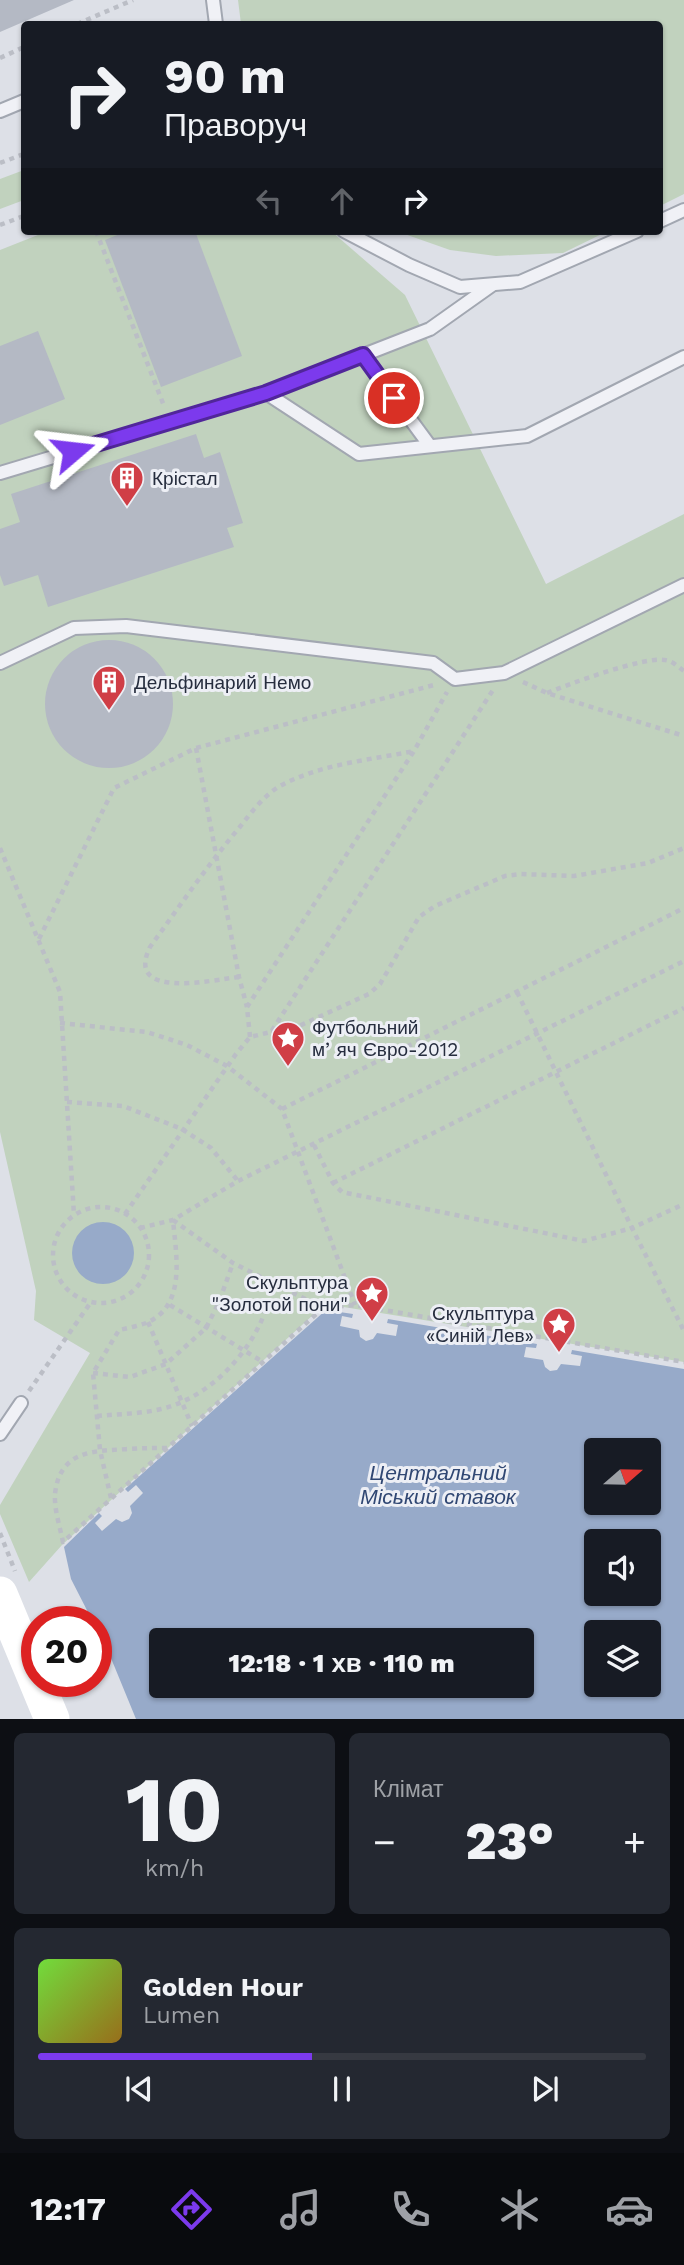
<!DOCTYPE html>
<html lang="uk">
<head>
<meta charset="utf-8">
<style>
	body { margin:0; font-family:"Work Sans",sans-serif; background:#242831; color:#f1f3f6; height:100vh; display:flex; flex-direction:column; font-size:26px; white-space:nowrap }
	* { box-sizing:border-box; margin:0 }
	p { font-size:23px; color:#9ea1a6 }
	.icon { flex:none; width:38px; height:38px; fill:none; stroke:currentColor; stroke-width:2; stroke-linecap:round; stroke-linejoin:round }
	.map { position:relative; height:1719px; overflow:hidden }
	.side { display:flex; flex-direction:column; gap:14px; padding:14px; background:#0d0f14; flex:1 }
	.side>* { flex:none }
	.top-card { position:absolute; left:21px; top:21px; width:642px; height:214px; border-radius:7px; box-shadow:0 2px 5px #0004; background:#171b24; color:#f1f3f6; overflow:hidden }
	.needle { width:46px; rotate:70deg }
	.buttons { position:absolute; left:584px; top:1438px; display:grid; gap:14px }
	.buttons a { display:grid; place-items:center; width:77px; height:77px; border-radius:7px; background:#171b24; box-shadow:0 2px 5px #0004; font-size:35px }
	.speed { position:absolute; left:21px; top:1606px; display:flex; gap:14px; font-size:35px; font-weight:700; text-align:center }
	.speed>* { display:grid; place-content:center; width:91px; height:91px; border-radius:50%; background:#171b24; box-shadow:0 2px 5px #0004; line-height:1 }
	.speed .limit { border:10px solid #d22; background:#fff; color:#111 }
	.pin { position:absolute; display:grid; place-items:center; width:60px; height:60px; color:#fff; margin:-30px; border:4px solid #fff; border-radius:50%; box-shadow:0 2px 7px #0007 }
	.me { position:absolute; width:77px; margin:-38px; rotate:73deg; stroke-linejoin:round; filter:drop-shadow(0 0 5px #0008) }
	.turn { display:flex; align-items:center; gap:24px; height:147px; padding:0 28px; font-size:32px }
	.turn .icon { width:91px; height:91px; stroke-width:2.5 }
	.turn b { display:block; font-size:49px; line-height:60px }
	.lanes { display:flex; align-items:center; height:66px; padding:0 28px; background:#0003; justify-content:center; gap:35px; direction:ltr }
	.lanes .off { opacity:.35 }
	.big { font-size:52px; font-weight:800; line-height:1.1 }
	.side .tile { flex:1; display:flex; flex-direction:column; justify-content:center; gap:10px; min-width:0; padding:0 24px; border-radius:10px; background:#242831 }
	.side .dial { align-items:center; gap:0 }
	.dial b { font-size:91px; line-height:1 }
	.song { display:flex; align-items:center; gap:21px }
	.cover { width:84px; height:84px; border-radius:10px; background:linear-gradient(135deg,hsl(100 70% 55%),hsl(40 70% 35%)) }
	.played { height:7px; border-radius:4px; background:linear-gradient(90deg,#7c3aed 45%,#363941 45%) }
	.keys { display:flex; justify-content:space-around; direction:ltr }
	.heat { display:flex; justify-content:space-between; align-items:center; font-size:38px; direction:ltr }
	.side .tiles { flex:1; display:grid; gap:14px; grid-template-columns:1fr 1fr }
	.tile:last-child { grid-column:span 2 }
	.trip { position:absolute; left:149px; top:1628px; width:385px; height:70px; border-radius:7px; background:#171b24; box-shadow:0 2px 5px #0004; font-weight:800; line-height:70px; text-align:center }
	.tab-bar { display:flex; height:112px; justify-content:space-around; align-items:center; background:#090b0e; color:#9ea1a6 }
	.tab-bar .icon { width:49px; height:49px }
	.tab-bar .current { color:#7c3aed }
	.tab-bar b { font-size:32px; color:#f1f3f6 }
	.map>svg:first-child { display:block }
</style>
</head>
<body>
<div class="map">
<svg width="684" height="1719" viewBox="0 0 684 1719">
	<rect width="100%" height="100%" fill="#dde0e7"/>
	<g fill="#c1d2be">
		<path d="M238 0H684V194L660 206V24H241Z"/>
		<path d="M24 170V200L0 209V179Z"/>
		<path d="M48 231H331L405 295 546 584 684 514V1362L325 1304 62 1545 29 1582 0 1514V1505L90 1353 34 1320 36 1291 0 1132V250Z"/>
		<path d="M396 231H608L563 253 496 256 450 250Z"/>
	</g>
	<g fill="#97aac9" fill-rule="evenodd">
		<circle cx="103" cy="1253" r="31"/>
		<path d="M326 1310 353 1314 352 1318 342 1316 340 1326 359 1330 360 1337 366 1341 373 1339 377 1333 396 1336 398 1325 387 1323 388 1319 537 1344 536 1348 526 1347 524 1357 543 1360 545 1367 550 1371 557 1370 561 1364 580 1366 582 1356 571 1354 572 1350 684 1369V1719H136L106 1646 96 1628V1622H93L71 1579 64 1547 99 1513 102 1516 95 1523 102 1531 116 1519 122 1522 129 1519 132 1513 130 1506 143 1493 136 1485 128 1492 125 1489ZM597 1451H649V1503H597ZM597 1542H649V1594H597ZM597 1633H649V1685H597ZM161 1640H522V1685H161Z"/>
	</g>
	<g fill="#b4b9c4">
		<path d="M0 0H74L0 32Z"/>
		<path d="M127 231H195L242 356 161 387 105 240Z"/>
		<path d="M38 331 65 399 0 425V346Z"/>
		<path d="M196 434 204 458 220 452 243 523 227 528 234 547 48 607 38 575 4 586 0 575V529L20 522 11 494Z"/>
		<circle cx="109" cy="704" r="64"/>
	</g>
	<g fill="none" stroke-linecap="round" stroke-linejoin="round">
		<defs>
			<g id="lane">
				<path d="M213 0 216 24"/>
				<path d="M0 111 24 101"/>
				<path d="M660 221 684 210"/>
				<path d="M344 231 409 265 460 287 520 282 637 231"/>
				<path d="M363 355 430 446"/>
				<path d="M266 393 359 454 527 436 684 357"/>
				<path d="M0 473 266 393 430 329 492 285"/>
				<path d="M0 663 74 628 126 626 433 663 455 679 504 673 684 585"/>
				<path d="M0 1434 21 1403"/>
			</g>
		</defs>
		<use href="#lane" stroke="#a2a7b1" stroke-width="16"/>
		<g stroke="#bbbec6" stroke-width="4.5" stroke-dasharray="5 5" stroke-linecap="butt">
			<path d="M77 24 133 0"/>
			<path d="M0 58 24 47"/>
			<path d="M0 163 24 154"/>
			<path d="M0 225 24 216"/>
			<path d="M96 231 164 406"/>
			<path d="M523 682 547 693 684 736"/>
			<path d="M547 693C569 684 645 656 665 660 673 661 678 667 684 671"/>
			<path d="M196 748 239 977 247 1007"/>
			<path d="M0 848 60 992 74 1215"/>
			<path d="M39 939 114 788 196 748 434 685"/>
			<path d="M239 977C212 980 124 1000 150 947 179 907 207 866 239 828 251 813 263 796 280 786 320 764 370 760 414 751"/>
			<path d="M517 992 632 1228 684 1204"/>
			<path d="M60 1023 147 1032 187 1045 227 1066 282 1109 355 1305"/>
			<path d="M271 1031 299 1026 369 994 380 984 419 917 435 906 505 876 521 874 574 876 648 863 684 848"/>
			<path d="M250 1037 247 1007 414 751 447 692"/>
			<path d="M67 1102 123 1106 182 1129 211 1148 238 1181"/>
			<path d="M282 1109 684 908"/>
			<path d="M314 1145 333 1183 342 1192 584 1241 632 1228 684 1331"/>
			<path d="M333 1183 684 1008"/>
			<circle cx="101" cy="1255" r="48"/>
			<path d="M125 1214 236 1054 250 1037 271 1032 493 690"/>
			<path d="M173 1220 233 1263 323 1308 355 1305 684 1362"/>
			<path d="M140 1228 173 1220 238 1181 684 961"/>
			<path d="M170 1305 263 1362"/>
			<path d="M148 1322 192 1426"/>
			<path d="M93 1373 130 1377 166 1364 206 1328 219 1302 233 1263"/>
			<path d="M29 1391 91 1302"/>
			<path d="M97 1416C118 1414 140 1414 161 1409 204 1399 241 1363 260 1324 266 1311 269 1296 274 1283"/>
			<path d="M167 1448C154 1448 142 1448 129 1449 95 1451 60 1449 55 1494 54 1509 60 1527 63 1542L323 1308"/>
			<path d="M111 1498 100 1450 93 1373 119 1330C128 1328 138 1326 146 1323 187 1306 176 1255 173 1220"/>
			<path d="M0 1533 15 1571"/>
		</g>
		<use href="#lane" stroke="#f0f1f6" stroke-width="12"/>
		<path stroke="#fff" stroke-width="35" d="M0 1594 52 1719"/>
	</g>
	<g fill="none" stroke-linecap="round" stroke-linejoin="round">
		<defs>
			<path id="route" d="M73 451 266 393 363 355 394 398"/>
		</defs>
		<use href="#route" stroke="#51269a" stroke-width="18"/>
		<use href="#route" stroke="#7c3aed" stroke-width="12"/>
	</g>
	<defs>
		<symbol id="building-pin" viewBox="-11 -11 22 30"><path d="M0 17L-7.5 6A9.5 9.5 0 1 1 7.5 6Z" fill="#d03e46" stroke="#edeff5"/><path d="M-4-6H4V6H1V3H-1V6H-4ZM-2.5-4.3h1.7v1.8h-1.7ZM.8-4.3h1.7v1.8H.8ZM-2.5-1h1.7V.8h-1.7ZM.8-1h1.7V.8H.8Z" fill="#fff"/></symbol>
		<symbol id="sight-pin" viewBox="-11 -11 22 30"><path d="M0 17L-7.5 6A9.5 9.5 0 1 1 7.5 6Z" fill="#d03e46" stroke="#edeff5"/><path d="M0-6L1.8-2.2L6-1.7L2.9 1.2L3.7 5.4L0 3.3L-3.7 5.4L-2.9 1.2L-6-1.7L-1.8-2.2Z" fill="#fff"/></symbol>
	</defs>
	<g fill-rule="evenodd">
		<use href="#building-pin" x="108" y="459" width="38" height="52"/>
		<use href="#building-pin" x="90" y="663" width="38" height="52"/>
		<use href="#sight-pin" x="269" y="1019" width="38" height="52"/>
		<use href="#sight-pin" x="353" y="1274" width="38" height="52"/>
		<use href="#sight-pin" x="540" y="1305" width="38" height="52"/>
	</g>
	<g text-anchor="middle" dominant-baseline="central" stroke-width="6" stroke-linejoin="round" paint-order="stroke">
		<g font-size="19" fill="#262d3e" stroke="#edeff5" text-anchor="start">
			<text x="152" y="478">Крістал</text>
			<text x="134" y="682">Дельфинарий Немо</text>
			<text x="312" y="1027">Футбольний<tspan x="312" dy="22">мʼяч Євро-2012</tspan></text>
			<text x="348" y="1282" text-anchor="end">Скульптура<tspan x="348" dy="22">"Золотой пони"</tspan></text>
			<text x="534" y="1313" text-anchor="end">Скульптура<tspan x="534" dy="22">«Синій Лев»</tspan></text>
		</g>
		<g font-size="21" font-style="italic" fill="#304773" stroke="#edeff5">
			<text x="438" y="1472">Центральний<tspan x="438" dy="24">Міський ставок</tspan></text>
		</g>
	</g>
</svg>
<div class="buttons">
<a><svg class="needle" viewBox="-14 -14 28 28"><path d="M0-13l5 13h-10z" fill="#e53935"/><path d="M0 13l5-13h-10z" fill="#9ea1a6"/></svg></a>
<a><svg class="icon" aria-label="sound" viewBox="0 0 24 24"><path d="M4 9h4l5-4v14l-5-4H4zM17 9q2 3 0 6"/></svg></a>
<a><svg class="icon" aria-label="layers" viewBox="0 0 24 24"><path d="M12 4l9 5-9 5-9-5zM3 14l9 5 9-5"/></svg></a>
</div>
<div class="speed"><div class="limit">20</div></div>
<div class="pin" style="left:394px;top:398px;background:#d93025"><svg class="icon" aria-label="arrive" viewBox="0 0 24 24"><path d="M6 21V4h12l-3 4 3 4H6"/></svg></div>
<svg class="me" style="left:73px;top:451px" viewBox="-20 -20 40 40"><path d="M0-17L14 15 0 8-14 15z" fill="#7c3aed" stroke="#fff" stroke-width="4"/></svg>
<div class="trip">12:18 · 1 хв · 110 m</div>
<div class="top-card">
<div class="turn"><svg class="icon" aria-label="right" viewBox="0 0 24 24"><path d="M7 20v-9h11M14 6l5 5-5 5"/></svg><div><b>90 m</b>Праворуч</div></div>
<div class="lanes"><svg class="icon off" aria-label="left" viewBox="0 0 24 24"><path d="M17 20v-9H6M10 6l-5 5 5 5"/></svg><svg class="icon off" aria-label="ahead" viewBox="0 0 24 24"><path d="M12 20V5M6 11l6-6 6 6"/></svg><svg class="icon" aria-label="right" viewBox="0 0 24 24"><path d="M7 20v-9h11M14 6l5 5-5 5"/></svg></div>
</div>
</div>
<section class="side">
<div class="tiles">
<div class="tile dial"><b>10</b><p>km/h</p></div>
<div class="tile"><p>Клімат</p>
<div class="heat"><a>−</a><b class="big">23°</b><a>+</a></div>
</div>
<div class="tile">
<div class="song"><i class="cover"></i><div><b>Golden Hour</b><p>Lumen</p></div></div>
<div class="played"></div>
<div class="keys"><svg class="icon" aria-label="previous" viewBox="0 0 24 24"><path d="M18 5L8 12l10 7zM5 5v14"/></svg><svg class="icon" aria-label="pause" viewBox="0 0 24 24"><path d="M8 5v14M16 5v14"/></svg><svg class="icon" aria-label="next" viewBox="0 0 24 24"><path d="M6 5l10 7-10 7zM19 5v14"/></svg></div>
</div>
</div>
</section>
<nav class="tab-bar">
<b>12:17</b>
<svg class="icon current" aria-label="directions" viewBox="0 0 24 24"><path d="M12 3l9 9-9 9-9-9zM9 14v-3h6M13 9l2 2-2 2"/></svg>
<svg class="icon" aria-label="music" viewBox="0 0 24 24"><path d="M9 18V5l10-2v13"/><circle cx="6" cy="18" r="3"/><circle cx="16" cy="16" r="3"/></svg>
<svg class="icon" aria-label="phone" viewBox="0 0 24 24"><path d="M5 4h4l2 5-3 2q2 4 5 5l2-3 5 2v4C11 20 4 13 5 4z"/></svg>
<svg class="icon" aria-label="climate" viewBox="0 0 24 24"><path d="M12 3v18M4 7l16 10M4 17L20 7"/></svg>
<svg class="icon" aria-label="car" viewBox="0 0 24 24"><path d="M5 17H2v-5l4-1 3-4h7l3 4 3 1v5h-3M9 17h6M6 11h13"/><circle cx="7" cy="17" r="2"/><circle cx="17" cy="17" r="2"/></svg>
</nav>
</body>
</html>
